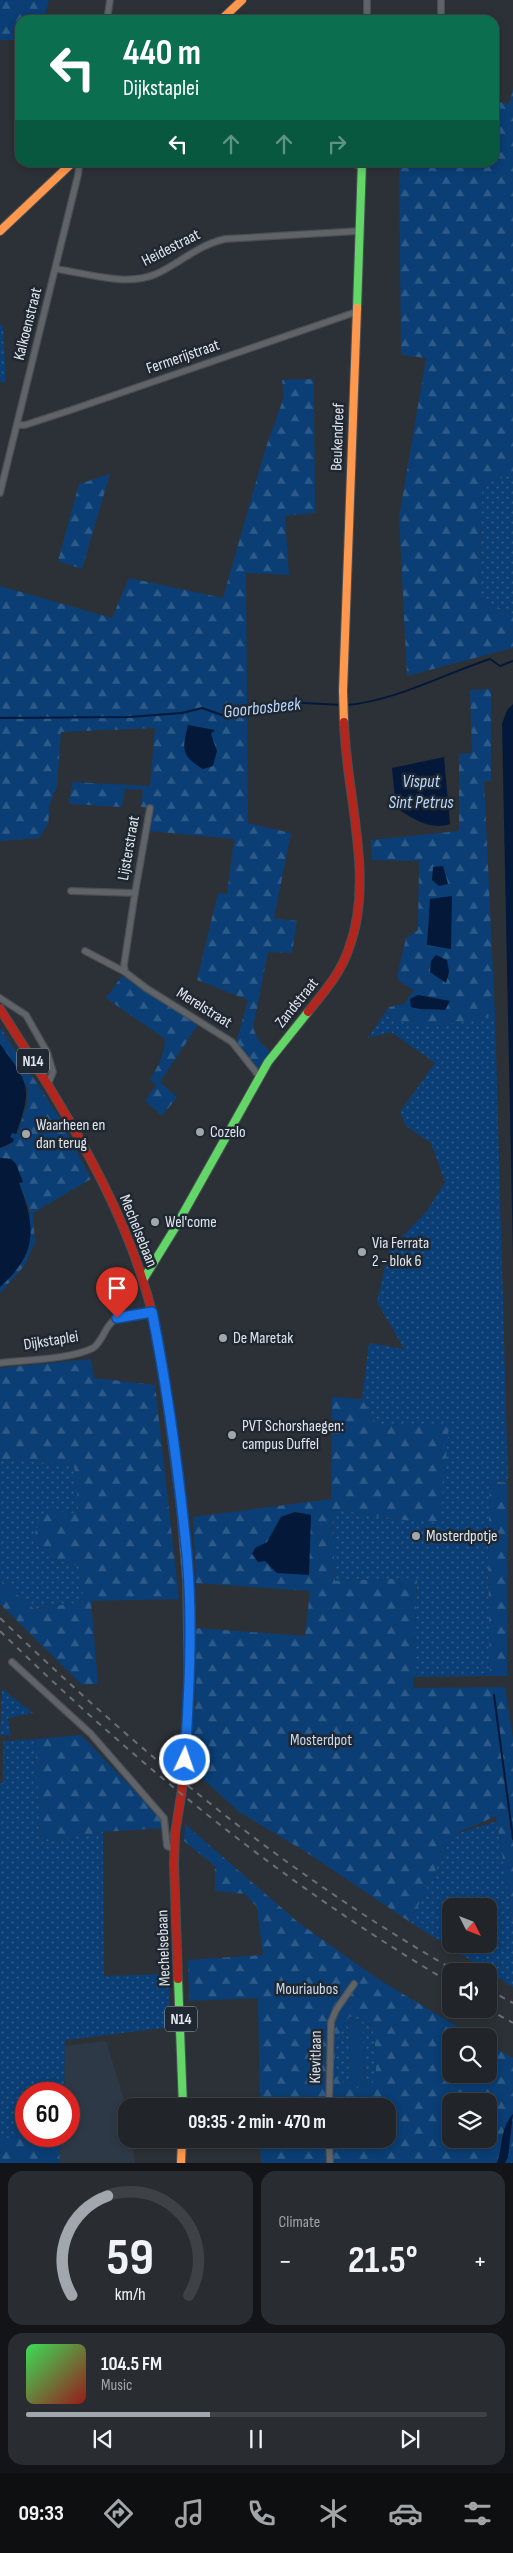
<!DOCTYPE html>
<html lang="en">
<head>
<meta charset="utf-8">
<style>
	body { margin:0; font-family:"Sofia Sans Condensed",sans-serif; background:#292d31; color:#f1f3f6; height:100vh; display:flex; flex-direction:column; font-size:19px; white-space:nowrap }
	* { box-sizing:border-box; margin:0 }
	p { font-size:16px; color:#a2a5a8 }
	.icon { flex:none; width:28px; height:28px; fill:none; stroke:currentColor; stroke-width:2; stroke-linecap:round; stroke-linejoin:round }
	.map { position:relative; height:2163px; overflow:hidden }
	.drawer { display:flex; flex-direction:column; gap:8px; padding:8px; background:#121417; flex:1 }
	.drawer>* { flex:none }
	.hud { position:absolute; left:15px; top:15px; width:484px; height:152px; border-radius:15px; box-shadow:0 2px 8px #0003,0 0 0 1px #3e4246; background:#0b6e4f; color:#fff; overflow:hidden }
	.needle { width:32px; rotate:132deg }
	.tools { position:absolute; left:442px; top:1898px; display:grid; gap:10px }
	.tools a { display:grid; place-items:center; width:55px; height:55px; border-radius:10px; background:#212529; box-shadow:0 2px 8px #0003,0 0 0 1px #3e4246; font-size:25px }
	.speed { position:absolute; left:15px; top:2082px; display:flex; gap:10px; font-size:25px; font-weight:700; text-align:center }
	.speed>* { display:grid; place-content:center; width:65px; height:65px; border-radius:50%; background:#212529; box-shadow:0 2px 8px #0003,0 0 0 1px #3e4246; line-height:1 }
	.speed .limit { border:8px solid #d22; background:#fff; color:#111 }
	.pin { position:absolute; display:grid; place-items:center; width:42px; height:42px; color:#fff; margin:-51px -21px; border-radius:50% 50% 50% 0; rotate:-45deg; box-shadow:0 0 5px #0007 }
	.pin .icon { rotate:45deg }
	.me { position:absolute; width:55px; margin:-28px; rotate:3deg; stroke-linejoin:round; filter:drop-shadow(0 0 4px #0008) }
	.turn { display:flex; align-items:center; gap:18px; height:105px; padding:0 25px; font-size:22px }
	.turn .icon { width:65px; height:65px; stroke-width:2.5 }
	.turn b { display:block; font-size:35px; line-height:42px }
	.lanes { display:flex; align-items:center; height:48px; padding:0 25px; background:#0003; justify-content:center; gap:25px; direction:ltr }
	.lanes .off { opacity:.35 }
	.big { font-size:38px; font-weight:700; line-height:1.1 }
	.drawer .tile { flex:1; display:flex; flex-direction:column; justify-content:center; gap:8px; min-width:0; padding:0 18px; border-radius:15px; background:#292d31 }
	.drawer .dial { align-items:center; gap:0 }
	.dial svg { height:130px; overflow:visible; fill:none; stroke:#3e4246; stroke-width:7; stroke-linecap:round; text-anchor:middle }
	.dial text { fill:#f1f3f6; stroke:none }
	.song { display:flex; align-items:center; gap:15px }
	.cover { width:60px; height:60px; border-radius:8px; background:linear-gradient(135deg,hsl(130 70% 55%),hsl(0 70% 35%)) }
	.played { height:5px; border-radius:2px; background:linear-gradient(90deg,#a1a7ad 40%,#3e4246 40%) }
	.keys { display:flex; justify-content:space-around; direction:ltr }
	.heat { display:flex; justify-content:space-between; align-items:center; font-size:28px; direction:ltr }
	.drawer .tiles { flex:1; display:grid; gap:8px; grid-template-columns:1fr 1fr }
	.tile:last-child { grid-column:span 2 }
	.trip { position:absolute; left:118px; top:2098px; width:278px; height:50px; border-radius:15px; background:#212529; box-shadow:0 2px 8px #0003,0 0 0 1px #3e4246; font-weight:700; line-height:50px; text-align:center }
	.dock { display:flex; height:80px; justify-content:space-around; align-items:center; background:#0d0f10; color:#a2a5a8 }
	.dock .icon { width:35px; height:35px }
	.dock .selected { color:#a1a7ad }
	.dock b { font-size:22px; color:#f1f3f6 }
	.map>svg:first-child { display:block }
</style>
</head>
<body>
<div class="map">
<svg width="513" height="2163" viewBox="0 0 513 2163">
	<defs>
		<pattern id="grass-dots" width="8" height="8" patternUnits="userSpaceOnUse" patternTransform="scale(1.25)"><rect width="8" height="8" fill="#0a3e74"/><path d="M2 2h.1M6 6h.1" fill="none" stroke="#2d5a88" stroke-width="1.8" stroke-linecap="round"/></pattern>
		<pattern id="forest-firs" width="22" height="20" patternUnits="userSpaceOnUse" patternTransform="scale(1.25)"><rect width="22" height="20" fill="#0a3e74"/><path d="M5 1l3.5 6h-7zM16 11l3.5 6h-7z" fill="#2d5a88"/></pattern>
	</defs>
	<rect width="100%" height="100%" fill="#2c3137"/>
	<path fill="#2e3947" d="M106 2041 126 2106V2139H132L135 2163H59L61 2136H69V2094H64L65 2046Z"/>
	<g fill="url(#grass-dots)" fill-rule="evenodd">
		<path d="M0 325H3L6 382H0Z"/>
		<path d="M513 474V614L479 599 482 485Z"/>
		<path d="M389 1007 391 1019 464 1021 495 1015 508 1482 490 1481 488 1553 490 1676 413 1677 417 1579 335 1581 332 1515 338 1510 404 1520 449 1425H377L362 1399 369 1343 404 1349 377 1302 389 1250 427 1211 445 1182 431 1143 406 1126 400 1112 435 1063 391 1032 368 1038Z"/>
		<path d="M0 1459 74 1465 79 1514 50 1558 79 1566 84 1602 34 1609 0 1580Z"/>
		<path d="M2 1689 33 1713 8 1718 11 1736 0 1735Z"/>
		<path d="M35 1739 41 1842 103 1832 104 1976 168 1974 171 2027 65 2040 64 2094H26V2103H22L12 2140 0 2136V1783H3V1741Z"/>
		<path d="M497 1821 513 1921V1987L410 1922 453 1835ZM451 1906H489V1944H451Z"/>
		<path d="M358 2016 372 2025 376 2053V2081C360 2091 352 2090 337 2078 333 2052 334 2040 347 2017ZM362 2021 365 2084 352 2086 348 2022Z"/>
	</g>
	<g fill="url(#forest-firs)" fill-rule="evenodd">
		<path d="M0 0H49L44 19 48 20H20V40H0Z"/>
		<path d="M513 88V474L482 485 479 599 513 614V648L407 676 399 518 426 358 401 355 399 163 494 162V101L509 104Z"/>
		<path d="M314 379 315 513 285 516 289 575 246 573 248 823 291 833 274 918 297 921 292 953 268 952 253 1028 259 1041 271 1053 257 1069 236 1043 248 1000 197 980 218 893 227 894 234 839 149 831 153 808 141 807 143 790 125 789 122 807 69 804 72 782 150 786 155 728 61 732 57 786 50 804 48 824 39 838 0 841V586L112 618 129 578 223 598 265 450 284 397 282 380Z"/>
		<path d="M110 474 82 569 58 561 79 484Z"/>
		<path d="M491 689V781H484L495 1015C462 1023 423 1030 391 1019L389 1007 404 1004 414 990 400 982 397 976 406 938 418 930 419 861 372 860 371 840 459 831V754L472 753 470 690ZM430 899 451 949 428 945Z"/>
		<path d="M122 976 199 1023 160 1082 177 1097 162 1116 145 1101 156 1085 150 1079C158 1067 165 1054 165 1039L106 998Z"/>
		<path d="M0 1027 59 1117 91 1179 33 1213 35 1243 24 1266 0 1293V1287L28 1252 30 1211 19 1183 23 1182 11 1159 0 1158V1148L9 1146 12 1133 17 1134 27 1105 28 1089 0 1044Z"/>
		<path d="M91 1359 94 1378 155 1385 179 1599 91 1601 98 1684 82 1685 0 1604V1580L34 1609 84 1602 79 1566 50 1558 34 1535 45 1510 79 1514 74 1465 0 1459V1368Z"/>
		<path d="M332 1397 362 1399 377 1425H449L440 1522 404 1520 338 1510 332 1516 335 1581 417 1578 413 1688 505 1687 513 1739V1921L496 1816 453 1835 410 1922 303 1850 239 1812 190 1767 196 1688V1628L305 1636 310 1591 196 1583 193 1517 331 1499Z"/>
		<path d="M490 1481 508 1483 507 1676H490L488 1553Z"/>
		<path d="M81 1735 160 1817 163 1828 103 1832 41 1842 35 1739Z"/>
		<path d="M185 1824 299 1923 378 1979 473 2036H451V2074H489V2045L513 2058V2163H261L260 2139H386V2106H260L258 1998 189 2001 188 1960 263 1955 257 1907 245 1894 215 1891V1866L184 1841ZM358 2016 372 2025 376 2053V2081C359 2091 352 2090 337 2078 333 2052 334 2040 348 2017ZM451 2101H489V2139H451Z"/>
		<path d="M22 2102 26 2103V2136H61L59 2163H0V2136L12 2139Z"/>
	</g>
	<path fill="#0a3e74" d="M362 2021 365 2085 352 2086 348 2022Z"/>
	<g fill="#04193a">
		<path d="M513 704V1260L502 724 507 710Z"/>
		<path d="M188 725 215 730 211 734 217 751 213 766 203 769C181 756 182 749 188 725Z"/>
		<path d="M444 757 450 824C430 831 412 818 396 808L392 768Z"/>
		<path d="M443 866 448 884 439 886 432 880 433 867Z"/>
		<path d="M452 896 451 949 427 945 430 899Z"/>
		<path d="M436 955 447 960 449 972 446 983 430 972 431 961Z"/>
		<path d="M418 995 450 1001 445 1010C434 1008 422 1011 411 1007L410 999Z"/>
		<path d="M0 1044C29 1084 33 1087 16 1134L12 1133 10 1137 14 1139 13 1142 0 1148Z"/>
		<path d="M0 1158 11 1159 16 1164 23 1182 19 1183C36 1228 38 1253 0 1287Z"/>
		<path d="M295 1512 311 1515 309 1575 277 1573 265 1561 258 1562 252 1554 255 1548 267 1542 281 1517Z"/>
		<path d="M513 2114 508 2157 505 2163H497C503 2145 500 2129 513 2114Z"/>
	</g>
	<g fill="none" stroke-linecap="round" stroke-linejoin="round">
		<g stroke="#04193a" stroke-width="2">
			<path d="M347 705C395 701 444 674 490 659L500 666 513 661"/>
			<path d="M0 718 129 717 182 713 202 708 222 715 285 702 342 705"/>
			<path d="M494 1695 513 1839"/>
		</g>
		<defs>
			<g id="street">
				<path d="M107 20 110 0"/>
				<path d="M367 20V0"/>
				<path d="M441 20V0"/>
				<path d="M349 162 362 167"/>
				<path d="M56 269C86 273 127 287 156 274 180 263 198 245 225 239L359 231"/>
				<path d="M18 425H25L71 410 356 312"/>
				<path d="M0 493 78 175 79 167 77 162"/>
				<path d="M71 891 135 893 124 965 125 972 146 988 232 1042 259 1076"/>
				<path d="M135 893 150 808"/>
				<path d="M85 951 125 972"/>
				<path d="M0 998 26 1015 47 1052 53 1072 48 1084"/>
				<path d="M0 1363C25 1360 72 1359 93 1348 102 1342 104 1330 111 1323 119 1314 140 1314 152 1312"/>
				<path d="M12 1662 91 1734 164 1818 167 1846 174 1849"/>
				<path d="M329 2106 331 2022 336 2010 354 1984"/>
				<path d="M329 2139 330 2163"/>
			</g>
			<g id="fast">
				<path d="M357 308 362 162"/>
				<path d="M143 1280 175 1228 268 1062 308 1012"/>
				<path d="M178 1979 183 2106"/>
			</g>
			<g id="slow">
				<path d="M221 20 242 0"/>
				<path d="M0 231 73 162"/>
				<path d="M344 722 343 691 357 308"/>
				<path d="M163 1369 181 1507 187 1579"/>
				<path d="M181 2163 182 2139"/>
			</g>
			<g id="jam">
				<path d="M0 1009C71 1120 146 1236 163 1369"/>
				<path d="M308 1012C324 992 341 973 349 948 375 879 346 794 344 722"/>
				<path d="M178 1979 174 1864 175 1834 185 1770 189 1695 187 1579"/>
			</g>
		</defs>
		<use href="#street" stroke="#4a4f53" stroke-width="8"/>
		<use href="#fast" stroke="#4a4f53" stroke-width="10"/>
		<use href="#slow" stroke="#4a4f53" stroke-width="10"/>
		<use href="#jam" stroke="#4a4f53" stroke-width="10"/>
		<use href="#street" stroke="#606468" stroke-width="5.5"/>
		<use href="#fast" stroke="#63d668" stroke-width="8"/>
		<use href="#slow" stroke="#ff974d" stroke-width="8"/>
		<use href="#jam" stroke="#b3261e" stroke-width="8"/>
		<g stroke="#6b6f73" stroke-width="2" stroke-dasharray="6 6" stroke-linecap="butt">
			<path d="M0 1618C141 1754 286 1874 456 1971"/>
			<path d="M0 1631C137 1765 286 1886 451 1983"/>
			<path d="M489 1990 513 2003"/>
			<path d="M488 2009 513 2023"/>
		</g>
	</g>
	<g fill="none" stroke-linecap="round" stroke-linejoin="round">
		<defs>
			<path id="route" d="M117 1318 152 1312C168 1392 179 1474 187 1556 193 1623 189 1693 185 1760"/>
		</defs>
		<use href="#route" stroke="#114b97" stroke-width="12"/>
		<use href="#route" stroke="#1a73e8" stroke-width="9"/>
	</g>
	<g fill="#a1a7ad" stroke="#1f2731" stroke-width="2">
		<circle cx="200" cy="1132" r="5"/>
		<circle cx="26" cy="1134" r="5"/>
		<circle cx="155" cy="1222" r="5"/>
		<circle cx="362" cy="1252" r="5"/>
		<circle cx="223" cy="1338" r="5"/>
		<circle cx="232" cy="1435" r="5"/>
		<circle cx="416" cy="1536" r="5"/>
	</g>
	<g text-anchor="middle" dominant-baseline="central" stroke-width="5" stroke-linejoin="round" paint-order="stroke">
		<g fill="#1f2731" stroke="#a6adb5" stroke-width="1">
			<rect x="17" y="1048.5" width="32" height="25" rx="4"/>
			<rect x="165" y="2006.5" width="32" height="25" rx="4"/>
		</g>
		<g font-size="15" font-weight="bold" fill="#e0e6ed">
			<text x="33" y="1061">N14</text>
			<text x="181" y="2019">N14</text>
		</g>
		<g font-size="16" fill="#e0e6ed" stroke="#1f2731">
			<text transform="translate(171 248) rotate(-27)">Heidestraat</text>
			<text transform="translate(28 324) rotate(-76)">Kalkoenstraat</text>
			<text transform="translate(183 357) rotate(-19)">Fermerijstraat</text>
			<text transform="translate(338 437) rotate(-88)">Beukendreef</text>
			<text transform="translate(129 848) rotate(-80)">Lijsterstraat</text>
			<text transform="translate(297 1003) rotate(-51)">Zandstraat</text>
			<text transform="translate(204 1008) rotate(32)">Merelstraat</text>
			<text transform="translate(138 1231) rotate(68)">Mechelsebaan</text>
			<text transform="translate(51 1341) rotate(-9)">Dijkstaplei</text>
			<text transform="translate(164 1948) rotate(-92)">Mechelsebaan</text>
			<text transform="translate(316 2057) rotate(-89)">Kievitlaan</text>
		</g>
		<g font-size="16" fill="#e0e6ed" stroke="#1f2731" text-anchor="start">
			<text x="36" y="1125">Waarheen en<tspan x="36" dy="18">dan terug</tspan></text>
			<text x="210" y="1132">Cozelo</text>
			<text x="165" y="1222">Wel'come</text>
			<text x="372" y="1243">Via Ferrata<tspan x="372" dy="18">2 - blok 6</tspan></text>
			<text x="233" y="1338">De Maretak</text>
			<text x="242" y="1426">PVT Schorshaegen:<tspan x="242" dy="18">campus Duffel</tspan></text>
			<text x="426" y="1536">Mosterdpotje</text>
		</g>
		<g font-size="16" fill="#cbdaee" stroke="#1f2731">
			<text x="321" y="1740">Mosterdpot</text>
			<text x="307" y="1989">Mouriaubos</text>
		</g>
		<g font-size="18" font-style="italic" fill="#b9d8ff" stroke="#1f2731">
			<text transform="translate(262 708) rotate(-6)">Goorbosbeek</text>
			<text x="421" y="781">Visput<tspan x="421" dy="21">Sint Petrus</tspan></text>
		</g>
	</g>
</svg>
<div class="tools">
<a><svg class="needle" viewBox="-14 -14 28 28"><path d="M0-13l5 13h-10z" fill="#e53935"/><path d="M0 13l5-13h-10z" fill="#a2a5a8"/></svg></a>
<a><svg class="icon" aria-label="sound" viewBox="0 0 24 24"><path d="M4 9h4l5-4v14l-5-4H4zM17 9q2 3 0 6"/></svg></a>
<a><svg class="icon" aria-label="search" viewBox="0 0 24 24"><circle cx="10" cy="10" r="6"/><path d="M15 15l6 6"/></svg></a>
<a><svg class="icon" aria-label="layers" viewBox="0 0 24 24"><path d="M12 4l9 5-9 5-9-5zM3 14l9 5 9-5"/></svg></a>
</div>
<div class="speed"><div class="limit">60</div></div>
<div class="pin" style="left:117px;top:1318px;background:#d93025"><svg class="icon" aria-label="arrive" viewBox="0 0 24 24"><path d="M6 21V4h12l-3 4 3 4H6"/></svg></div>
<svg class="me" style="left:185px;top:1760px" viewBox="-20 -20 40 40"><circle r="17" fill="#1a73e8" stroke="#fff" stroke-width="3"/><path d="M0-11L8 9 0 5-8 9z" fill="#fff"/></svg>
<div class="trip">09:35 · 2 min · 470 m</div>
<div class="hud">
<div class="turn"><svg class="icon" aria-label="left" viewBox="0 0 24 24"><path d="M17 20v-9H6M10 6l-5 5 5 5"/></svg><div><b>440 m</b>Dijkstaplei</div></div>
<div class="lanes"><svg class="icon" aria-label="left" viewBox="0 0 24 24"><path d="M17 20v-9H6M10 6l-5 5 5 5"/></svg><svg class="icon off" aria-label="ahead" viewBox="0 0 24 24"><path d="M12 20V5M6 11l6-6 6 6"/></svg><svg class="icon off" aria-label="ahead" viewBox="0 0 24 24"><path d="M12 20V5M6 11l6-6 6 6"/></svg><svg class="icon off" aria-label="right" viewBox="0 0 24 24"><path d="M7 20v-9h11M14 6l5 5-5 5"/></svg></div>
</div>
</div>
<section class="drawer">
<div class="tiles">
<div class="tile dial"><svg viewBox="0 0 100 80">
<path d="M14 69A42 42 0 1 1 86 69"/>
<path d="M14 69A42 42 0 0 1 36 8" stroke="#a1a7ad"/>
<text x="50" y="56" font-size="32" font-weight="700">59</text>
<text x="50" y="72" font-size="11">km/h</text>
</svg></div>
<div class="tile"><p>Climate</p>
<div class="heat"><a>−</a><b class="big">21.5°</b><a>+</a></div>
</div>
<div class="tile">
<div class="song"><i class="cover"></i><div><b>104.5 FM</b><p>Music</p></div></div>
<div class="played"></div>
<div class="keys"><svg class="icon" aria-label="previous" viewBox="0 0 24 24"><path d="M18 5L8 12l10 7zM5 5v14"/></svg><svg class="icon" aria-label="pause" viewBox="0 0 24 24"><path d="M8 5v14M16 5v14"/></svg><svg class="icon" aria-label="next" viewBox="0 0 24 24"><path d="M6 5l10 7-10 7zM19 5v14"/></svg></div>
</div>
</div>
</section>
<nav class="dock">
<b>09:33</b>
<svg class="icon selected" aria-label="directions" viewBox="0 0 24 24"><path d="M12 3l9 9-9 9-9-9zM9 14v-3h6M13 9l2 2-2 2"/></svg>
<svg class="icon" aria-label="music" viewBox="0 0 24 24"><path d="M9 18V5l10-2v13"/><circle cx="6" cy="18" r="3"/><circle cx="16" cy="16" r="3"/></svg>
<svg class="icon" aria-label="phone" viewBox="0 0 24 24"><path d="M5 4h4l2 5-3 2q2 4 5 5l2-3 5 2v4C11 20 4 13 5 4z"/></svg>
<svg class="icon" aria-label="climate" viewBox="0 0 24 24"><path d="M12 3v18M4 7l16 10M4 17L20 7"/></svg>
<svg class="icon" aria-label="car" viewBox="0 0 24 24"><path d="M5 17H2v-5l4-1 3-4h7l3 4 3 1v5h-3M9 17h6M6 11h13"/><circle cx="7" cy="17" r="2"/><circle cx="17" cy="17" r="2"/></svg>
<svg class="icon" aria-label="filters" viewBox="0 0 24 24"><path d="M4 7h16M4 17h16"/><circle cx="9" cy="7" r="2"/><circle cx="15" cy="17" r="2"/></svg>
</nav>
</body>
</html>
